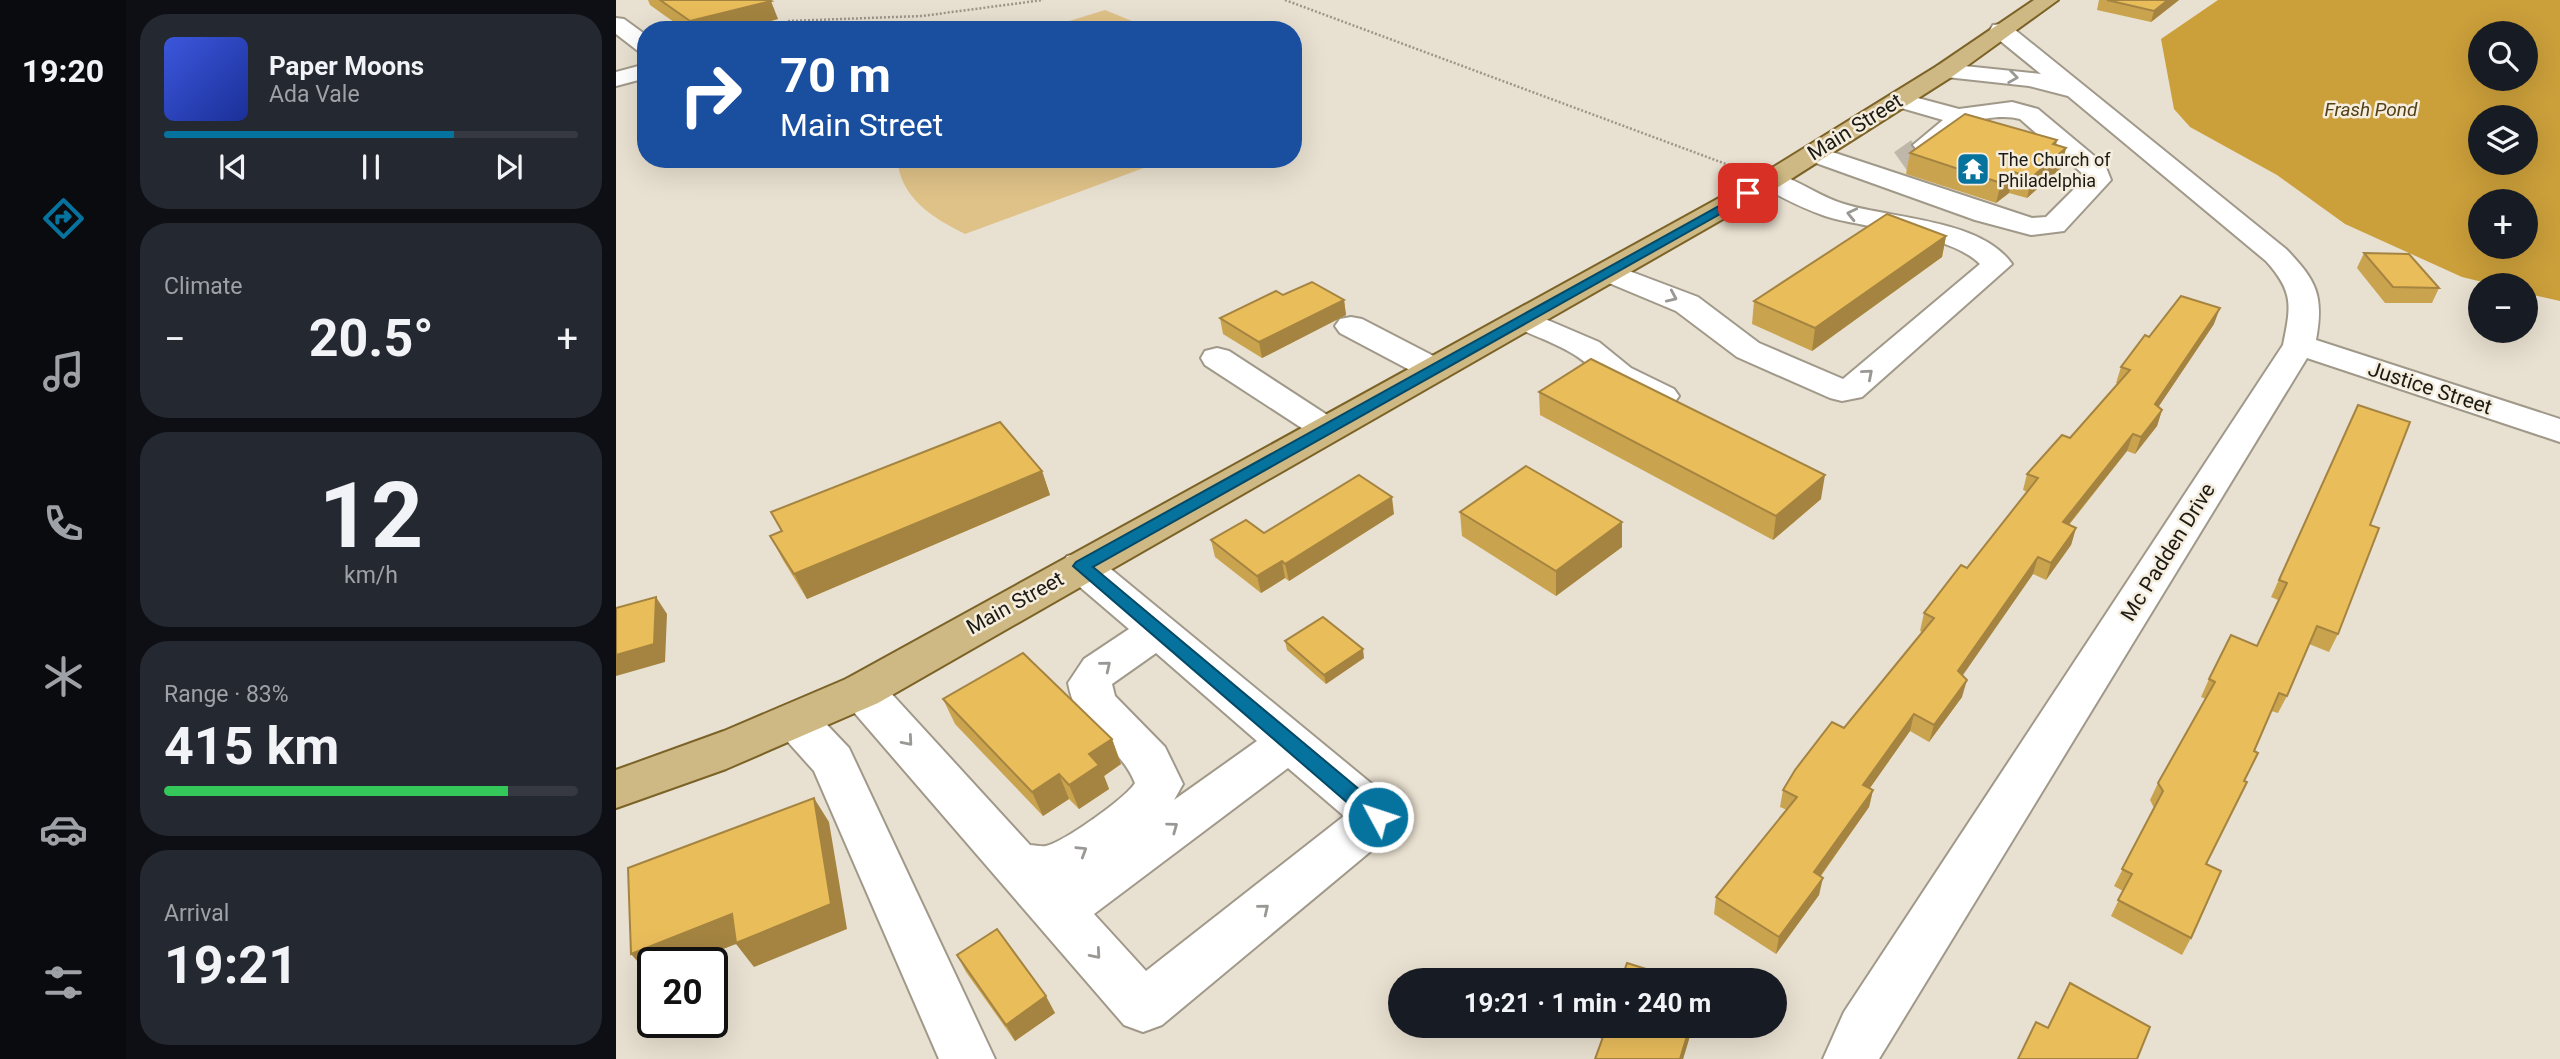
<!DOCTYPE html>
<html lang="en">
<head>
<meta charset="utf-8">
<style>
	body { margin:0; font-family:Roboto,sans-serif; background:#242831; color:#f1f3f6; height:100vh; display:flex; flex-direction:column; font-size:26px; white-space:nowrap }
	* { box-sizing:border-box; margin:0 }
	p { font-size:23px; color:#9ea1a6 }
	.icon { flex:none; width:38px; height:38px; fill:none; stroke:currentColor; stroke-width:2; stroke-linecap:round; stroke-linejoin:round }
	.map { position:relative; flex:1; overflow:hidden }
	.drawer { display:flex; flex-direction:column; gap:14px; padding:14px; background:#0d0f14; width:490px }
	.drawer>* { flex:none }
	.hud { position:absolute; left:21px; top:21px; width:665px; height:147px; border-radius:28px; box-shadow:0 7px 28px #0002; background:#1a4fa0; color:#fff; overflow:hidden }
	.controls { position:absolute; left:1852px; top:21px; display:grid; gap:14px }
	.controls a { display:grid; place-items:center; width:70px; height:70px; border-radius:50%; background:#171b24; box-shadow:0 7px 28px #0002; font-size:35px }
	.speed { position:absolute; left:21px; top:947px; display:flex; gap:14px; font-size:35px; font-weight:700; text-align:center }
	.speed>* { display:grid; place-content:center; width:91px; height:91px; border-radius:50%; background:#171b24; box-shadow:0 7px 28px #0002; line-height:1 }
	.speed .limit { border:4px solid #111; border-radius:10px; background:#fff; color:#111 }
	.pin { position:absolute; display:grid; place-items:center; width:60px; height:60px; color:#fff; margin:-30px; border-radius:14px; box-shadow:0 4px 10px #0006 }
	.me { position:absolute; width:77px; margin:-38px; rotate:310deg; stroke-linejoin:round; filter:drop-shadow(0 0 5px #0008) }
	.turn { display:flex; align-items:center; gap:24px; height:147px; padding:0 28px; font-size:32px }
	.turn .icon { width:91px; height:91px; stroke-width:2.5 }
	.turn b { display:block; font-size:49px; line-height:60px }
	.big { font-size:52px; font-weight:700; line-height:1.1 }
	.drawer .widget { flex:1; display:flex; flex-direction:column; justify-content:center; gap:10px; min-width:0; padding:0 24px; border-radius:28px; background:#242831 }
	.drawer .dial { align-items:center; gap:0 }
	.dial b { font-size:91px; line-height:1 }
	.song { display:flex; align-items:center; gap:21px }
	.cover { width:84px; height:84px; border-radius:10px; background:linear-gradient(135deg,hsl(230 70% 55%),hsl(230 70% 35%)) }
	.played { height:7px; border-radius:4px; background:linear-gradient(90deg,#06729e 70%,#363941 70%) }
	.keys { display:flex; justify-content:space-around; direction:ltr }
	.heat { display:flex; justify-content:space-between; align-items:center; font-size:38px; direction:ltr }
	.charge { height:10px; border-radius:5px; background:linear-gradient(90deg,#34c759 83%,#363941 0) }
	.trip { position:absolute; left:772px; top:968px; width:399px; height:70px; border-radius:35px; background:#171b24; box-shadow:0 7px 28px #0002; font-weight:700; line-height:70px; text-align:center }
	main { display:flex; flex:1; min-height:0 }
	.dock { display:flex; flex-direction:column; width:126px; justify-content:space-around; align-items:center; background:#090b0e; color:#9ea1a6 }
	.dock .icon { width:49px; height:49px }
	.dock .selected { color:#06729e }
	.dock b { font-size:32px; color:#f1f3f6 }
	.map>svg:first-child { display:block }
</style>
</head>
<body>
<main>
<nav class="dock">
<b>19:20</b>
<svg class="icon selected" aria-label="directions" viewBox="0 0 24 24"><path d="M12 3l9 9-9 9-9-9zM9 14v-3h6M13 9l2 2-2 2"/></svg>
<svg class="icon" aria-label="music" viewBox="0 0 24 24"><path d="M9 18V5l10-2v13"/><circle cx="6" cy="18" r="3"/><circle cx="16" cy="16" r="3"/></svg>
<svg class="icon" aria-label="phone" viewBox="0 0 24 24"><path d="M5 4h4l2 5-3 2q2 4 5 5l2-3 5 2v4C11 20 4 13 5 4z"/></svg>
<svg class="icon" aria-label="climate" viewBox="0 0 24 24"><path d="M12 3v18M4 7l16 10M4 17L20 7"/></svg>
<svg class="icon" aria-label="car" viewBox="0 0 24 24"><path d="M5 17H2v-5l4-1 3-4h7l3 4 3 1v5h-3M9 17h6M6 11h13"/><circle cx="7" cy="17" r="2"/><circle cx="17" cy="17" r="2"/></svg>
<svg class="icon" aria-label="filters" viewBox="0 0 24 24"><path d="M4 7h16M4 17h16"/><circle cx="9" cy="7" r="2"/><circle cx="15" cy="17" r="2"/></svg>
</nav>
<section class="drawer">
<div class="widget">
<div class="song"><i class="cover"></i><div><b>Paper Moons</b><p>Ada Vale</p></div></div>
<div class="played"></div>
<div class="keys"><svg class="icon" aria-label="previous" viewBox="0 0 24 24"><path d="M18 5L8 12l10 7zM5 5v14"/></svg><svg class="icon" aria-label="pause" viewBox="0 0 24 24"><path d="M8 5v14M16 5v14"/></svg><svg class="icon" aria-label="next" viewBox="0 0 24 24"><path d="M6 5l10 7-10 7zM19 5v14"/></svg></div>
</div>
<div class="widget"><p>Climate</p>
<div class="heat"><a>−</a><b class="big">20.5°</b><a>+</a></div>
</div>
<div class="widget dial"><b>12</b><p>km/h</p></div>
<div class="widget"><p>Range · 83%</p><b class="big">415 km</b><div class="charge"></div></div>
<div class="widget"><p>Arrival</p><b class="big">19:21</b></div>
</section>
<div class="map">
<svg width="1944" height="1059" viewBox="0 0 1944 1059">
	<rect width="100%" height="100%" fill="#e8e0d0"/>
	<g fill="#dfc288">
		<path d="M489 10 538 30H424Z"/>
		<path d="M281 159H552L349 234C317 218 285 199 281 159Z"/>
	</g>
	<path fill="#cb9f3a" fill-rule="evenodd" d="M1602 0H1944V301L1909 293V285H1879L1846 277 1729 224 1661 175 1574 127 1558 109 1545 39ZM1864 33H1909V79H1864ZM1864 117H1909V163H1864ZM1864 201H1909V247H1864Z"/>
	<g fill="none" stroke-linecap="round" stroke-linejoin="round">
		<path stroke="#bfb8aa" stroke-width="24" stroke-dasharray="24 11" stroke-linecap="butt" d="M1285 162 1302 150"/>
		<defs>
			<g id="minor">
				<path d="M0 18 8 19 30 35V53L22 51 0 34Z"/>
				<path d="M1385 24 1393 25 1670 249C1701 281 1708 296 1700 340L1944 419V442L1691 358 1263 1059H1207L1228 1012 1667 345C1675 306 1678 292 1650 261L1452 96 1413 86 1321 76 1317 71 1321 66 1329 64 1425 74 1377 35 1374 30 1377 25Z"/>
				<path d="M30 64V78L0 86V72Z"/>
				<path d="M1283 93 1343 109 1396 102 1422 109 1489 165 1495 180 1448 231 1415 235 1359 220 1189 159 1185 154 1189 149 1198 146 1207 149 1416 218 1430 217 1468 179 1467 174 1404 119C1391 115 1366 117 1354 124 1337 134 1323 156 1301 150L1297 145 1327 120 1275 105 1271 100 1275 95Z"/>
				<path d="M1154 172C1180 178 1202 196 1228 204 1276 219 1365 219 1396 264L1246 397 1226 401 1214 398 1121 357 1060 311 981 278 977 272 981 266 992 263 1082 297 1143 343 1227 379 1364 264C1333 233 1250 229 1209 216 1186 208 1165 197 1145 186L1141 180 1145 174Z"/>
				<path d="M908 310 983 342 1015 368 1058 389 1063 396 1058 403C1022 412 989 376 962 357 943 344 918 336 897 326L892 319 897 312Z"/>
				<path d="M735 317 746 319 831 363 836 370 831 377 819 380 807 377 724 333 719 326 724 319Z"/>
				<path d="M601 348 613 351 722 422 728 429 722 436 710 440 698 436 589 365 585 358 589 351Z"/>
				<path d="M465 553 479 556 779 803 786 817 779 831 546 1025 527 1032 508 1025 230 703 224 691 230 679 246 675 262 679 414 845C419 845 426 847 430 846 448 842 510 798 519 783 502 741 461 734 452 683L468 659 513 629 451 576 445 566 451 556ZM540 653 641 741 558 800 567 784 549 747 499 696 496 684ZM672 768 728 816 530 971 478 914Z"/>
				<path d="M179 703 195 708 233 748 379 1059H323L198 771 163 732 157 720 163 708Z"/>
			</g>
			<path id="major" d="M1418 0H1442L1337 76 1161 188 262 703 110 769 0 808V770L108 731 230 679 1143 176 1321 66Z"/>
		</defs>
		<use href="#minor" stroke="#a0998a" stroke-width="4"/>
		<use href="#major" stroke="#7b6226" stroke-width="4"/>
		<g stroke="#9c968a" stroke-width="2.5" stroke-dasharray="2 2" stroke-linecap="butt">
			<path d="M669 0 1118 167"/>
			<path d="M172 21 306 16 427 0"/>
		</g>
		<use href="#minor" fill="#fff" fill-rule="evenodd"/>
		<use href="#major" fill="#ceb883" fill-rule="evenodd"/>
	</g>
	<g fill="#c9a34e">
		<path d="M32 0H152L162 19 120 30H69L34 5Z"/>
		<path d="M1483 0H1563L1535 22 1481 10Z"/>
		<path d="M1441 140 1440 145 1450 148 1445 168 1411 198 1393 193 1380 203 1290 174 1294 153Z"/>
		<path d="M1330 236 1326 257 1196 351 1136 324 1138 301Z"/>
		<path d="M1748 253 1823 288 1816 303H1769L1741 268Z"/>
		<path d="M667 295 728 300 730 315 646 358 607 334 604 318Z"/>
		<path d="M1598 324 1542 407 1546 410 1541 426 1519 454 1511 451 1453 525 1460 528 1455 545 1430 580 1417 574 1346 675V697L1313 742 1294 731 1254 788 1257 790 1253 807 1205 876 1203 895 1160 954 1098 914 1100 897 1171 810 1164 807 1167 790 1228 728 1306 632 1304 631 1308 613 1351 568 1411 492 1407 490 1411 474 1454 438 1502 384 1500 383 1505 367 1533 337Z"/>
		<path d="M923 392 1205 499 1157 540 924 415Z"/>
		<path d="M1742 405 1754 525 1722 634 1713 652 1693 644 1671 696 1662 713 1655 711 1638 751 1628 781 1590 864 1575 938 1566 955 1495 916 1507 891 1498 886 1538 808 1534 800 1542 783 1590 699 1585 697 1593 679 1641 646 1662 600 1655 597Z"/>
		<path d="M426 471 434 495 191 599 167 560 154 536 165 531 155 512Z"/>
		<path d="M844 512 1006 522V547L940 596 846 536Z"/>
		<path d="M778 514 673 581 669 578 645 593 599 557 595 540Z"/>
		<path d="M669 641 748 658 710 684 671 650Z"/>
		<path d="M327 699 496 739 505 764 488 776 493 789 463 809 453 799 427 816 339 724Z"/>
		<path d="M341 955 439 1013 399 1041 350 972Z"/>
		<path d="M980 1026H1077L1067 1059H979L986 1039 979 1036Z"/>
	</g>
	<g fill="#a48440">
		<path d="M1552 0H1563L1535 22 1538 11Z"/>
		<path d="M155 1 162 19 120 30H78L74 21Z"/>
		<path d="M1441 140 1436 160 1450 148 1445 168 1411 198 1416 177 1437 144Z"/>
		<path d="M1398 172 1393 193 1380 203 1385 183Z"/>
		<path d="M1330 236 1326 257 1196 351 1199 328Z"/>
		<path d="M728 300 730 315 646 358 643 342Z"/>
		<path d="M1604 308 1598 324 1533 421 1539 404Z"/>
		<path d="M1546 410 1541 426 1519 454 1525 437Z"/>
		<path d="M1517 434 1511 451 1441 539 1447 522Z"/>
		<path d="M426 471 434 495 191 599 178 574Z"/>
		<path d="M1209 475 1205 499 1157 540 1160 516Z"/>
		<path d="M776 497 778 514 673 581 669 564Z"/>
		<path d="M1006 522V547L940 596V571Z"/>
		<path d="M1460 528 1455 545 1430 580 1435 563Z"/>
		<path d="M1422 557 1417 574 1338 688 1342 671Z"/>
		<path d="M666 561 669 578 645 593 641 576Z"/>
		<path d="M40 597 51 614 49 662 0 676V655Z"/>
		<path d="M747 649 748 658 710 684 708 675Z"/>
		<path d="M1351 680 1346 697 1313 742 1318 725Z"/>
		<path d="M1298 714 1294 731 1244 802 1247 785Z"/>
		<path d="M496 739 505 764 488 776 493 789 463 809 453 785 473 754Z"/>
		<path d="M443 774 453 799 427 816 416 792Z"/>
		<path d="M1257 790 1253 807 1195 889 1198 872Z"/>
		<path d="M198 798 213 822 231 929 138 967 120 944 74 962H37L36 978 15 954Z"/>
		<path d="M1207 878 1203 895 1160 954 1163 937Z"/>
		<path d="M430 996 439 1013 399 1041 390 1025Z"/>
		<path d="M1074 1026H1077L1067 1059H1064Z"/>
	</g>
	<g fill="#eabd5b" stroke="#a48440" stroke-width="2">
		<path d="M44 0H152L155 1 74 21Z"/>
		<path d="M1491 0H1552L1538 11Z"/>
		<path d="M1349 114 1441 140 1437 144 1450 148 1416 177 1398 172 1385 183 1294 153Z"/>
		<path d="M1271 214 1330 236 1199 328 1138 301Z"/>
		<path d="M1748 253 1793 254 1823 288 1777 287Z"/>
		<path d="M696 282 728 300 643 342 604 318 660 291 667 295Z"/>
		<path d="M1565 296 1604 308 1539 404 1546 410 1525 437 1517 434 1447 522 1460 528 1435 563 1422 557 1342 671 1351 680 1318 725 1298 714 1247 785 1257 790 1198 872 1207 878 1163 937 1100 897 1181 797 1167 790 1179 770 1216 722 1228 728 1318 618 1308 613 1345 565 1351 568 1422 478 1411 474 1446 435 1454 438 1514 370 1505 367 1529 335 1533 337Z"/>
		<path d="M975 359 1209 475 1160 516 923 392Z"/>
		<path d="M1742 405 1794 422 1754 525 1763 528 1722 634 1701 626 1671 696 1663 693 1638 751 1642 753 1628 781 1631 782 1590 864 1605 871 1575 938 1502 900 1516 874 1506 869 1547 791 1542 783 1599 682 1593 679 1615 635 1641 646 1671 583 1663 580Z"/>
		<path d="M384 422 426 471 178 574 154 536 166 531 155 512Z"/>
		<path d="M910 466 1006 522 940 571 844 512Z"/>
		<path d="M743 475 776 497 669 564 666 561 641 576 595 540 630 520 648 533Z"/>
		<path d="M40 597 38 644 0 655V608Z"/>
		<path d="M707 617 747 649 708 675 669 641Z"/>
		<path d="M407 653 496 739 473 754 483 765 453 785 443 774 416 792 327 699Z"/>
		<path d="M198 798 215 904 120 943 116 914 15 954 12 868Z"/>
		<path d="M381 929 430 996 390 1025 341 955Z"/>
		<path d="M1011 963 1065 980H1005Z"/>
		<path d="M1454 983 1534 1027 1521 1059H1402L1420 1022 1432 1028Z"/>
		<path d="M991 1026H1074L1064 1059H979Z"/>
	</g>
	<defs><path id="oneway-chevron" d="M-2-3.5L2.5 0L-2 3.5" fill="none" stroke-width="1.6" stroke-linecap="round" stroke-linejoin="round" transform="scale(1.75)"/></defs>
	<g stroke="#999895">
		<use href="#oneway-chevron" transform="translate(1397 77) rotate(8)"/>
		<use href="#oneway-chevron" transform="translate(1236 214) rotate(-167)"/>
		<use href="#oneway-chevron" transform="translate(1056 297) rotate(24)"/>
		<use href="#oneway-chevron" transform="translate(1252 374) rotate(-41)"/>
		<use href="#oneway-chevron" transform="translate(490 666) rotate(-39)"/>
		<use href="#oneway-chevron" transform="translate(292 741) rotate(49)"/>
		<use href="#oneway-chevron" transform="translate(557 827) rotate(-36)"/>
		<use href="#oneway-chevron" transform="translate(466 851) rotate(-32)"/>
		<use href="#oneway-chevron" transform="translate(648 909) rotate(-39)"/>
		<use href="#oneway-chevron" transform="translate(480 954) rotate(49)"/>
	</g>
	<path fill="#06729e" stroke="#044a67" stroke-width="2" d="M1132 190 1138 193 1136 196 477 567 769 811 772 817 769 823 762 825 755 823 457 566 460 562Z"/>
	<defs>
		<symbol id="temple-square" viewBox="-11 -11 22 22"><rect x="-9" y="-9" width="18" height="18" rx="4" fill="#06729e" stroke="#f5eddd"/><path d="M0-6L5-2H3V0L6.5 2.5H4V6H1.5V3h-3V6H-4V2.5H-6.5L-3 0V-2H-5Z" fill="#fff"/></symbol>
	</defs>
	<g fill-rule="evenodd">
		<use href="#temple-square" x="1338" y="150" width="38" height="38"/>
	</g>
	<g text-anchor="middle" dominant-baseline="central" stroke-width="5" stroke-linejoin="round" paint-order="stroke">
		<g font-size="18" fill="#1c1a14" stroke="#f5eddd" text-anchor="start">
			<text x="1382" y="159">The Church of<tspan x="1382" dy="21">Philadelphia</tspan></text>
		</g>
		<g font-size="19" font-style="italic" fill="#534017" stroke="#f5eddd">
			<text x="1755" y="109">Frash Pond</text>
		</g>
		<g font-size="21" fill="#1c1a14" stroke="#f5eddd">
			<text transform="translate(1239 127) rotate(-32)">Main Street</text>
			<text transform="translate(1814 388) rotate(18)">Justice Street</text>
			<text transform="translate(1552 552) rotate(-58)">Mc Padden Drive</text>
			<text transform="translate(399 603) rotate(-29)">Main Street</text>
		</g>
	</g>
</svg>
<div class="controls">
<a><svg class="icon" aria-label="search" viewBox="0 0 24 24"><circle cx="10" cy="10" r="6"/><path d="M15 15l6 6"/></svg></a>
<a><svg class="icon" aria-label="layers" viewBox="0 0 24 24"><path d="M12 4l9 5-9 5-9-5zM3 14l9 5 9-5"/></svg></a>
<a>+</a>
<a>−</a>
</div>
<div class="speed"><div class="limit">20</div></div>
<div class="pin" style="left:1132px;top:193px;background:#d93025"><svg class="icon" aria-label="arrive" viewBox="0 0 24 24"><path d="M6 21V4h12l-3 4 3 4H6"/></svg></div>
<svg class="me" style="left:762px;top:817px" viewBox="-20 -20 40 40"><circle r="17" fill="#06729e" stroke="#fff" stroke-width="3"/><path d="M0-11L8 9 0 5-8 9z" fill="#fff"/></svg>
<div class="trip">19:21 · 1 min · 240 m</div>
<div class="hud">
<div class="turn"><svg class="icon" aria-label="right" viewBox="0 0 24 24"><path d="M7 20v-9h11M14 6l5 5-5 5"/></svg><div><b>70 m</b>Main Street</div></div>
</div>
</div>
</main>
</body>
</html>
